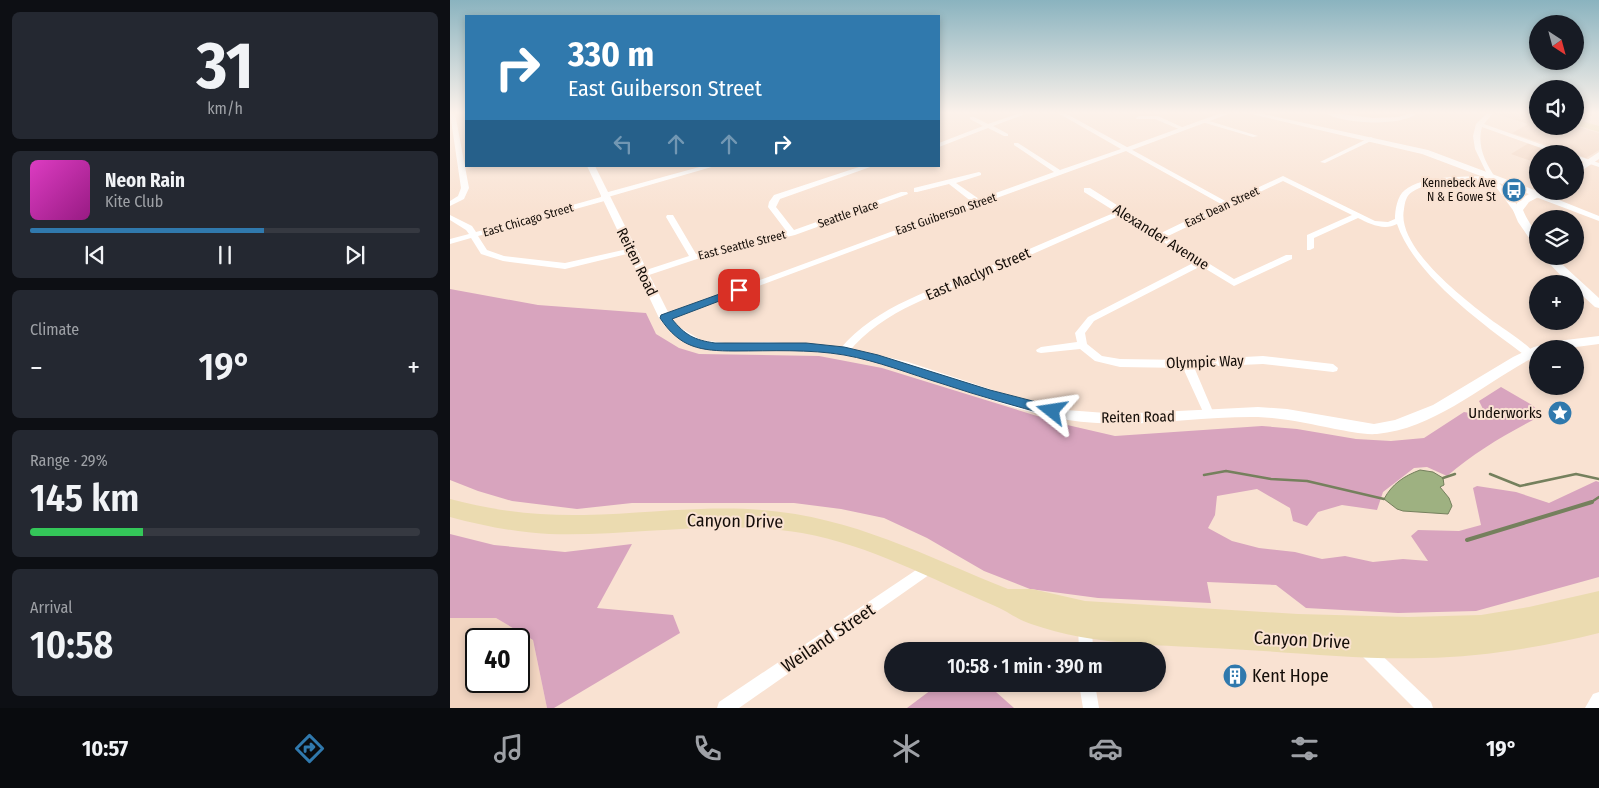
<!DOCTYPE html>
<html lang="en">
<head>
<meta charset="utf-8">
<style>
	body { margin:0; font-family:"Fira Sans Condensed",sans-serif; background:#242831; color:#f1f3f6; height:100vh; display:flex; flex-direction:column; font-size:19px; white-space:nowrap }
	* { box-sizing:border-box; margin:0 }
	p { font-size:16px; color:#9ea1a6 }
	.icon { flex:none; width:28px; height:28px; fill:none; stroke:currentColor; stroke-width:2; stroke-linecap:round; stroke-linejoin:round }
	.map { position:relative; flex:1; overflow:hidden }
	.panel { display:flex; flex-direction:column; gap:12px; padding:12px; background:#0d0f14; width:450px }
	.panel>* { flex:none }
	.guide { position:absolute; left:15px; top:15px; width:475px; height:152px; border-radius:0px; box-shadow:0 2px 8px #0003; background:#3079ad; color:#fff; overflow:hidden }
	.needle { width:32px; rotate:144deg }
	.buttons { position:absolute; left:1079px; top:15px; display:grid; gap:10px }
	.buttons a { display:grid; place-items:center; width:55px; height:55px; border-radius:50%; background:#171b24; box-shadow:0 2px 8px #0003; font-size:25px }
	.speed { position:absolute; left:15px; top:628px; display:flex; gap:10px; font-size:25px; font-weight:700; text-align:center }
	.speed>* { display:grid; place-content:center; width:65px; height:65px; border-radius:50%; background:#171b24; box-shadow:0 2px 8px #0003; line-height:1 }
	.speed .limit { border:2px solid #111; border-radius:8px; background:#fff; color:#111 }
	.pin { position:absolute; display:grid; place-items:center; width:42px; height:42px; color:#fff; margin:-21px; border-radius:10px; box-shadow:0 2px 8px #0006 }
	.me { position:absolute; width:55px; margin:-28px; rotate:285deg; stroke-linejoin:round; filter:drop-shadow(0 0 4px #0008) }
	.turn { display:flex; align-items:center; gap:18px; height:105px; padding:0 20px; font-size:22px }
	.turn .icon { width:65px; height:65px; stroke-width:2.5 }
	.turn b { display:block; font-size:35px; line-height:42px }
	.lanes { display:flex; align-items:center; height:48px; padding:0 20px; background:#0003; justify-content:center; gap:25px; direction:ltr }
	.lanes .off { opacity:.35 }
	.big { font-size:38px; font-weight:600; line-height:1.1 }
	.panel .card { flex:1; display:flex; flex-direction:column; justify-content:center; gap:8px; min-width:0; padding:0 18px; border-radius:8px; background:#242831 }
	.panel .dial { align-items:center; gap:0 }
	.dial b { font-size:65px; line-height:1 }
	.song { display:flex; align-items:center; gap:15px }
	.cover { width:60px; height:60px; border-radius:8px; background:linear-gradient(135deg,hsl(310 70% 55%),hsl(310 70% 35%)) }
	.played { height:5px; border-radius:2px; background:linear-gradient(90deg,#3079ad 60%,#363941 60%) }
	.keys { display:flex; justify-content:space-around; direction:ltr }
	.heat { display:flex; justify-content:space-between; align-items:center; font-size:28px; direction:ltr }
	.charge { height:8px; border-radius:4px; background:linear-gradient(90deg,#34c759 29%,#363941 0) }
	.trip { position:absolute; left:434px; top:642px; width:282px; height:50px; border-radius:25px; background:#171b24; box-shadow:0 2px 8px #0003; font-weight:600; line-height:50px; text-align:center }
	.tabs { display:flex; height:80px; justify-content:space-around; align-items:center; background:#090b0e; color:#9ea1a6 }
	.tabs .icon { width:35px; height:35px }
	.tabs .selected { color:#3079ad }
	.tabs b { font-size:22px; color:#f1f3f6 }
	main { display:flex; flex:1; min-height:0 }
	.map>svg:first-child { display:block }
</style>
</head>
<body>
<main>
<section class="panel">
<div class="card dial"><b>31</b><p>km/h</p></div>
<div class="card">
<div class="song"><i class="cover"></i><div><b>Neon Rain</b><p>Kite Club</p></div></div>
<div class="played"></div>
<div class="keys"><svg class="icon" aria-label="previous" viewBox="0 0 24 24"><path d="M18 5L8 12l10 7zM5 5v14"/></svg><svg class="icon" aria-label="pause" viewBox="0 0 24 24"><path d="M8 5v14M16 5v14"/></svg><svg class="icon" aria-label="next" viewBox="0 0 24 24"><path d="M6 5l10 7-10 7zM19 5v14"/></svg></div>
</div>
<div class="card"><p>Climate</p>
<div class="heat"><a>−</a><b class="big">19°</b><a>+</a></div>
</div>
<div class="card"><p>Range · 29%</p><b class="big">145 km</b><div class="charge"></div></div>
<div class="card"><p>Arrival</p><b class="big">10:58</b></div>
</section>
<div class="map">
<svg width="1149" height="708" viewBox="0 0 1149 708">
	<rect width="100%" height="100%" fill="#f9e2d2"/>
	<g fill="#f2d5c1" fill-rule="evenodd">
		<path d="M1043 113H1084L1087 114 1088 126H1125L1149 133V150L1136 158 1062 133 1078 124Z"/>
		<path d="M1079 143 1109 154H1088L1087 163 1061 154Z"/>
		<path d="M0 618H46L83 640 97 708H0ZM26 639H69V681H26Z"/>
	</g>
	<g fill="#d8a4be">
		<path d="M0 289 88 305 196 313 206 334 229 348 249 354 369 356 432 368 613 424 665 436 812 426 847 429 906 439 941 441 974 438 1014 412 1025 414 1033 409 1029 401 1051 387 1082 405 1093 415C1059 432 1026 451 997 476L977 467 964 468 933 492 927 510 892 505 868 512 857 526 843 521 840 508 807 489 767 496 765 515 758 528 782 541 809 548 845 552 872 559 895 556 923 562 953 559 978 561 961 536 968 530 1009 531 1031 525 1023 488 1027 486 1066 492 1099 503 1146 481 1149 482V577L1026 611 948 613 856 608 826 585 757 582 761 603 648 598 580 589 534 571 477 538 434 518 391 509 344 503H182L127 509 62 501 28 491 0 480Z"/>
		<path d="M0 534 44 545 115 552 182 544 147 608 223 615 230 633 104 708H97L83 640 46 618H0Z"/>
		<path d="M489 684H548L546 692 564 708H457Z"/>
	</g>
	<path fill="#9eb181" stroke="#75805d" d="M970 470 983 472 993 478 994 485 990 487 999 498 1002 506 998 514 953 511 947 509 934 499C942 484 954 476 970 470Z"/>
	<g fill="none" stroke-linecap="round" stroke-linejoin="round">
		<g stroke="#75805d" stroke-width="2.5">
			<path d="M1040 474 1070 486 1126 474 1149 479"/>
			<path d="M754 475 776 471 821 479 857 481 934 499"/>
			<path d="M993 478 1005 474"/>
			<path d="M1140 503 1149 497"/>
		</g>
		<path stroke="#75805d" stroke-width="4" d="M1017 540 1142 502"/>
		<g fill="#fff" fill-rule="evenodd">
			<path d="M0 113H5L19 188 14 199 0 206V201L8 196 11 188Z"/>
			<path d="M570 113H578L543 126 558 134V136H554L538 128 489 147V143L533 126 520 119V117H524L538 124Z"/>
			<path d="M608 113H615L777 202 833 176 925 221 938 222 945 219C945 210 947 196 955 190 973 175 1014 177 1038 176L1025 149 1023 136 1026 124 1037 113H1043L1034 124 1118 154H1108L1032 127C1023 159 1054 188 1072 211L1071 213H1065L1041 180C1015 182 984 178 962 192 956 196 955 202 954 209 946 247 1013 298 1040 319 1052 328 1077 343 1085 354L1084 356H1076C1034 325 964 275 947 224 934 231 920 224 908 218L864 238V248L860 250H857V235L902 215 833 181 716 237 784 279 836 255H842V259L784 286 751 266 644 321 635 333 637 344 652 356 670 359 737 360 813 356 883 364 888 368 887 371 883 372 813 364 744 367 764 414 763 417H755L754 414 733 368 670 367 645 361 630 349 591 353 587 352 586 350 591 347 627 342 625 333 638 317 745 262 671 215C628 234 585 253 542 272 491 293 433 309 398 353H390L389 351 390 349C427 305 485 289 536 268 579 249 623 230 666 212L634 192V188H640L711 233 771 204 676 151 448 234 218 320 215 321 210 318 212 316 522 202 499 184 467 192H464V188L529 172 531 173V175L506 183 529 199 604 172 564 145V143H568L610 170 671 149Z"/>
			<path d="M875 113H883L923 118 948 117 961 113H968C951 127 893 124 875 113Z"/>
			<path d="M689 116H708L736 129 731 130 705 119H687L686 118Z"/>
			<path d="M752 120H756L808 136 803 137 752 122Z"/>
			<path d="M921 137 923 138V140L875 163 870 162Z"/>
			<path d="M1125 155 1149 163V167L1125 159Z"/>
			<path d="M253 166H265L158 197V200L28 236 37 250 54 256 115 263 182 248H185V252L115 269 53 261 31 254 21 238 0 244V239L19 234 16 230 0 220V215L22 226 26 232 151 197V194Z"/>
			<path d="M412 166H423L330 199 326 207 344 230 451 192H457L458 194 345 235 247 259 193 277 189 274 190 272 239 256 216 217 217 215H223L246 254 337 232 318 207 319 202 324 195Z"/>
			<path d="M1083 192H1089L1149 216V221L1083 196Z"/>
			<path d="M481 560 486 562 488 566 486 570 289 708H267L269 702Z"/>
			<path d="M635 619 640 621 642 626 643 651H629L628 626 630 621Z"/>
			<path d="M915 642 920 644 981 702 983 708H964L910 654 908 649 910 644Z"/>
			<path d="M629 684H645L649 708H633Z"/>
			<path d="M1149 692V708H1135L1143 694Z"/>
		</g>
		<g fill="#fff" fill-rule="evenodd">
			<path d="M771 113H781L679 151 672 149Z"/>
			<path d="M797 113H809L978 150 1087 191H1100L1079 202 1073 210C1078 223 1088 232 1088 246L1084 245 1068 222 1063 210 1069 200 1079 194 972 154Z"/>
			<path d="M1149 152V159L1125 175V168Z"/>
			<path d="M137 166H145L220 316 229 327 251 340 275 343 318 342 394 347 458 362 555 394 616 410 669 414 808 407 837 409 924 424 945 420 983 405 1063 357 1084 347 1107 341 1149 336V344L1111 349H1088V355C1035 382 987 428 927 434 913 435 898 431 885 429 860 424 834 418 808 417 744 416 682 430 618 420 536 407 462 362 378 353 358 351 338 350 318 350 275 350 237 359 209 318Z"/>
			<path d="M1092 256H1103L1149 298V308L1145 307 1125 289V284H1119Z"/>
		</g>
		<g fill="#ebdbb0" fill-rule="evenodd">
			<path d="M1125 119 1149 126V132L1125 125Z"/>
			<path d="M0 499C45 511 88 516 134 515 193 514 253 505 312 510 403 517 475 556 558 589H582L635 601 848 614 958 617 1031 615 1079 607 1149 591V633C1092 647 1033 657 974 658 909 660 844 652 780 649 714 645 644 646 581 624 568 620 557 611 545 606 481 579 420 545 352 533 267 519 183 537 99 534 65 532 33 526 0 517Z"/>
		</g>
	</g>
	<linearGradient id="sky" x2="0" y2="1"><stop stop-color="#8ab3bf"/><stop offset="0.53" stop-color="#fcf2eb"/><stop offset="1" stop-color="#fcf2eb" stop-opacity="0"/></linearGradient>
	<rect width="1149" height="212" fill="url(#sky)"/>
	<path fill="#3079ad" stroke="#1f4f70" d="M289 287 293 288V292L222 319C235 335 244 340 265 343H356L394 347 428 355 540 390 602 406 606 408 608 411 606 414 602 416C565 406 529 396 493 384 460 374 428 361 394 355 359 349 321 351 285 351 250 351 230 348 210 318L211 315Z"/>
	<defs>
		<symbol id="bus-disc" viewBox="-11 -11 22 22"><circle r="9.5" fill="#3079ad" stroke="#f9e2d2"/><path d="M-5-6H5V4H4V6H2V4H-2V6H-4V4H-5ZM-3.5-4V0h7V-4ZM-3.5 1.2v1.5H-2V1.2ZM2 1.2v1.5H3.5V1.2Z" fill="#fff"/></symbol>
		<symbol id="sight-disc" viewBox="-11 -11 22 22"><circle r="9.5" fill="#3079ad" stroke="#f9e2d2"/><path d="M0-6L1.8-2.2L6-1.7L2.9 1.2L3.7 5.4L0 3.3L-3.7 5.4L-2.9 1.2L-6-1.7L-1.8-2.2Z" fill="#fff"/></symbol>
		<symbol id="building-disc" viewBox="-11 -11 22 22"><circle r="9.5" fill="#3079ad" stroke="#f9e2d2"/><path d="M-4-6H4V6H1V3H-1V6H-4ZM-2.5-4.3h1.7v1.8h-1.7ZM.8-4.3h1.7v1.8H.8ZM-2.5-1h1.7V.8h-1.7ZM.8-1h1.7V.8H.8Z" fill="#fff"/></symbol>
	</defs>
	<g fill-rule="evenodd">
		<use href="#bus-disc" x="1050" y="176" width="28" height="28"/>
		<use href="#sight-disc" x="1096" y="399" width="28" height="28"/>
		<use href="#building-disc" x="771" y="662" width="28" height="28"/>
	</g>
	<g text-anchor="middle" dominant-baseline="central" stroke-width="4" stroke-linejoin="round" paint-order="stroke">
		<g font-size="12" fill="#140d08" stroke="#f9e2d2" text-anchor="end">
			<text x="1046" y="183">Kennebeck Ave<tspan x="1046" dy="14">N &amp; E Gowe St</tspan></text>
		</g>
		<g font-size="12" fill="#140d08" stroke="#f9e2d2">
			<text transform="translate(772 207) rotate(-25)">East Dean Street</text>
			<text transform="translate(398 214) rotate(-19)">Seattle Place</text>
			<text transform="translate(496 214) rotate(-19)">East Guiberson Street</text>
			<text transform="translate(78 220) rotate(-16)">East Chicago Street</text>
			<text transform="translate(292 245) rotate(-14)">East Seattle Street</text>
		</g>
		<g font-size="15" fill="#140d08" stroke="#f9e2d2">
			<text transform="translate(711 237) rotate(32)">Alexander Avenue</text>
			<text transform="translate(187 262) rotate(64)">Reiten Road</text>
			<text transform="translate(528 274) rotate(-23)">East Maclyn Street</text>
			<text transform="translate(755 362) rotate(-2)">Olympic Way</text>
			<text transform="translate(688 417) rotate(-1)">Reiten Road</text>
		</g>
		<g font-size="15" fill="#140d08" stroke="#f9e2d2" text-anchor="end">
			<text x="1092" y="413">Underworks</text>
		</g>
		<g font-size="18" fill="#140d08" stroke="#f9e2d2">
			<text transform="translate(285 521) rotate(1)">Canyon Drive</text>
			<text transform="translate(378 638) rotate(-34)">Weiland Street</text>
			<text transform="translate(852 640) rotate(3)">Canyon Drive</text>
		</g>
		<g font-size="18" fill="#140d08" stroke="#f9e2d2" text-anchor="start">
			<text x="802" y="676">Kent Hope</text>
		</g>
	</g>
</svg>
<div class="buttons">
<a><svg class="needle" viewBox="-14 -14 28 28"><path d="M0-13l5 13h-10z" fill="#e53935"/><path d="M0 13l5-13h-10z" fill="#9ea1a6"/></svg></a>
<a><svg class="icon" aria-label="sound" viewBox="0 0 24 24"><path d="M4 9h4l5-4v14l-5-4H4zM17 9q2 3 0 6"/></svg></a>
<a><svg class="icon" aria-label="search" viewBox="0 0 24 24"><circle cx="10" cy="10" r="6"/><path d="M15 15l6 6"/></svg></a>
<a><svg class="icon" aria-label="layers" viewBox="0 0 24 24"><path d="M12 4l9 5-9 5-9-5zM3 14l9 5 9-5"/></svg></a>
<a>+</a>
<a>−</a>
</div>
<div class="speed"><div class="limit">40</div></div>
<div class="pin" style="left:289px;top:290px;background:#d93025"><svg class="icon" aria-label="arrive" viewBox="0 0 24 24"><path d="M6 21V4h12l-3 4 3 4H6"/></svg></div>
<svg class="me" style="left:602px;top:411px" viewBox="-20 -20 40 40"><path d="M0-17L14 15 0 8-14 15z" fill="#3079ad" stroke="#fff" stroke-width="4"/></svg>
<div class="trip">10:58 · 1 min · 390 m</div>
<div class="guide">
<div class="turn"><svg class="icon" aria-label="right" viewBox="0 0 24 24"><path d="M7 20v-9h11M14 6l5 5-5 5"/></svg><div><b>330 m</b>East Guiberson Street</div></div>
<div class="lanes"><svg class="icon off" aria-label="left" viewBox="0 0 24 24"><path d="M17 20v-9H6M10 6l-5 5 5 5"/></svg><svg class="icon off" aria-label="ahead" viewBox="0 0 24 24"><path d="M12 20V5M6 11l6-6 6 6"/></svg><svg class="icon off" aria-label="ahead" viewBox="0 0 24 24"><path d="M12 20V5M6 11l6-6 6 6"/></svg><svg class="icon" aria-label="right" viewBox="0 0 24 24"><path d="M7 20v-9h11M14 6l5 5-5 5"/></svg></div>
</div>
</div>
</main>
<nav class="tabs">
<b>10:57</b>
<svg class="icon selected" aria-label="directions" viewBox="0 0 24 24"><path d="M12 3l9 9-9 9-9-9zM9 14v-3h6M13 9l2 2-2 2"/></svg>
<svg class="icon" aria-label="music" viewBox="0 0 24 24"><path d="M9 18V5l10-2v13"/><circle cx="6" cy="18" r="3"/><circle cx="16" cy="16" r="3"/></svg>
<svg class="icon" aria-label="phone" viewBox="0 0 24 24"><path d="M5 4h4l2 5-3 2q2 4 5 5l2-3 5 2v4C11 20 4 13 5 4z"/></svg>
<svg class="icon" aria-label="climate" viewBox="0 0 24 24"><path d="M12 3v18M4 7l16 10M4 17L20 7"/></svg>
<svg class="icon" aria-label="car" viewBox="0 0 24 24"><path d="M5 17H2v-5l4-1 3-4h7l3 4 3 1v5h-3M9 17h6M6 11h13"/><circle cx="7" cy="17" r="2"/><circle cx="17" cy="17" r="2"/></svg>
<svg class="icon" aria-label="filters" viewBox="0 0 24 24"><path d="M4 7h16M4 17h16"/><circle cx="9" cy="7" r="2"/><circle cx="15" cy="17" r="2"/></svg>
<b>19°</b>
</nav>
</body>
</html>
